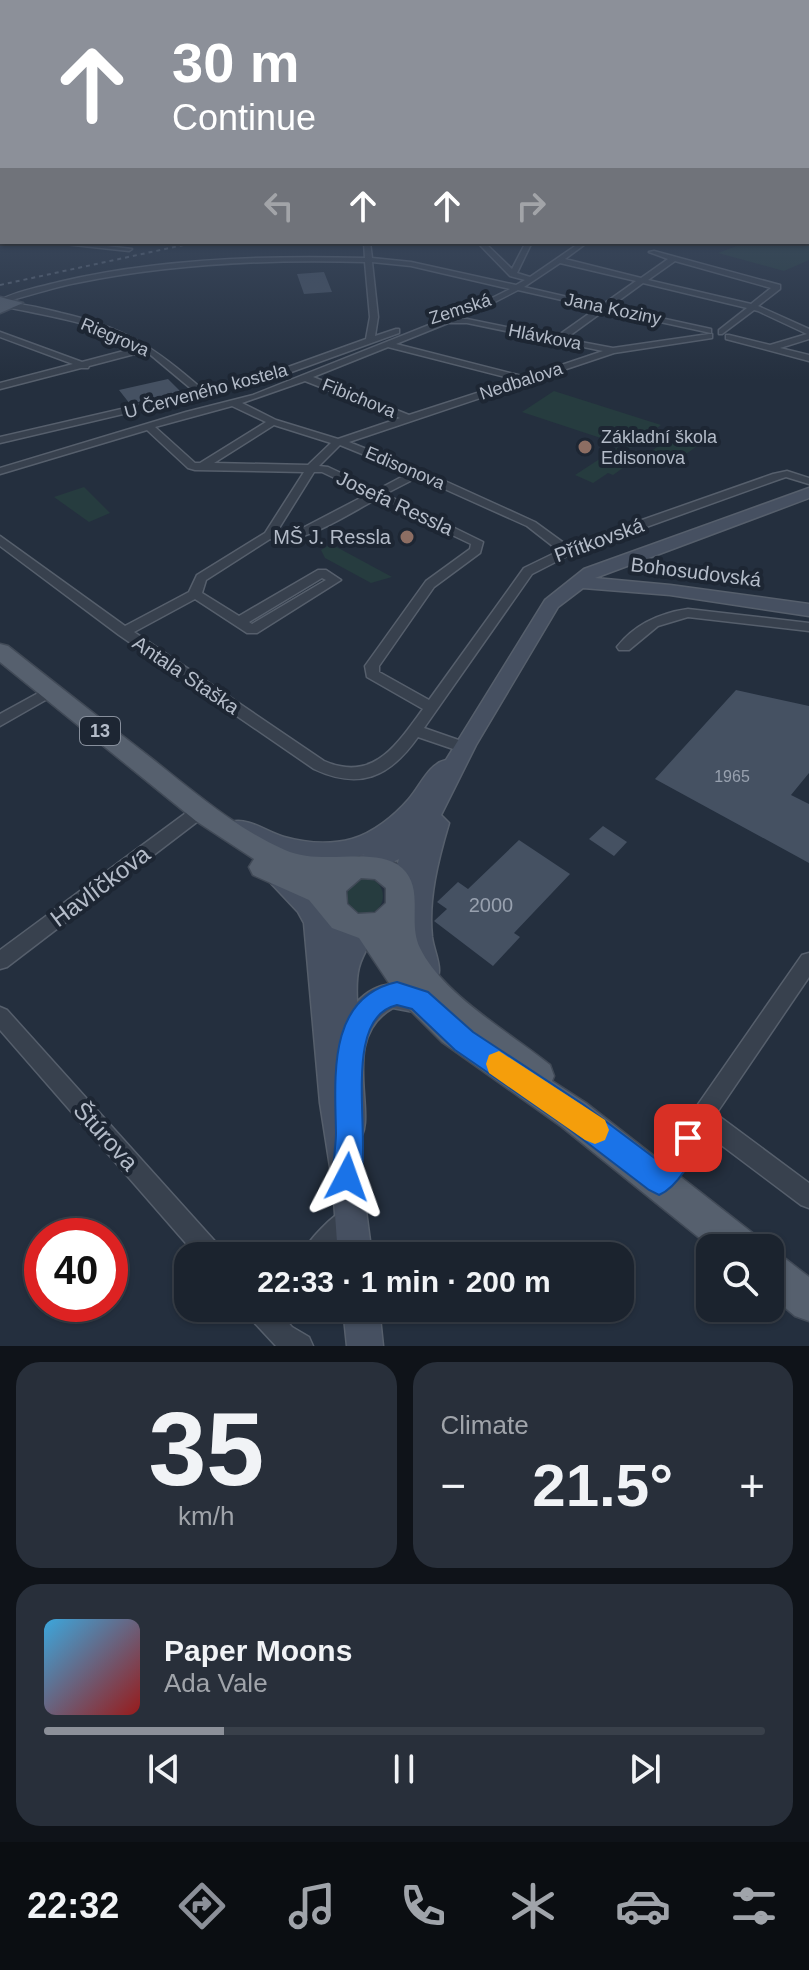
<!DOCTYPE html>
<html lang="en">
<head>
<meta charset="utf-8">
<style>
	body { margin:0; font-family:Arial,sans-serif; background:#282f3a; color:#f1f3f6; height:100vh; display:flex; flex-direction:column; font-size:30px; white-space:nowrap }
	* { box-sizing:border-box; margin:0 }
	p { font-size:26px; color:#a0a4aa }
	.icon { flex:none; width:44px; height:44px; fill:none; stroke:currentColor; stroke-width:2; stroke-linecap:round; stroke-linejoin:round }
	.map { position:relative; height:1346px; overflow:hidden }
	.drawer { display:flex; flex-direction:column; gap:16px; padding:16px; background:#0f1319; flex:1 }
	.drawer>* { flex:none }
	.guide { position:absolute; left:0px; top:0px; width:810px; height:244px; box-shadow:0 2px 6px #0004,0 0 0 2px #39404a; background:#8c9099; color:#fff; overflow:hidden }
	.controls { position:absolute; left:696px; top:1234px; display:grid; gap:16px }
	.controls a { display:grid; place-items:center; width:88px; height:88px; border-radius:16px; background:#1b232e; box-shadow:0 2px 6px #0004,0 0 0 2px #39404a; font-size:40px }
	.speed { position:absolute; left:24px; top:1218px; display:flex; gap:16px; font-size:40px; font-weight:700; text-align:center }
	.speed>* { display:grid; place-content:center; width:104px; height:104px; border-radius:50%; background:#1b232e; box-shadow:0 2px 6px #0004,0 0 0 2px #39404a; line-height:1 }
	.speed .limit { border:12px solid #d22; background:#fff; color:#111 }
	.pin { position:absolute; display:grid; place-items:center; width:68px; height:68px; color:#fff; margin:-34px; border-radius:16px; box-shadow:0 4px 12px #0006 }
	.me { position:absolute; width:88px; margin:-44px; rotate:4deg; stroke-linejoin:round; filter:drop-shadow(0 0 6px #0008) }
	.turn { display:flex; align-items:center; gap:28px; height:168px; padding:0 40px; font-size:36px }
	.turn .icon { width:104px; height:104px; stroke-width:2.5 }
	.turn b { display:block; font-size:56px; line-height:68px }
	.lanes { display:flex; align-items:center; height:76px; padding:0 40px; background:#0003; justify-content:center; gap:40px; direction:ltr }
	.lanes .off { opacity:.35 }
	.big { font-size:60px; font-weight:700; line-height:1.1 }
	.drawer .tile { flex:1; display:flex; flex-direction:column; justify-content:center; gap:12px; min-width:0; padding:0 28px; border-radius:24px; background:#282f3a }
	.drawer .dial { align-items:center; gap:0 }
	.dial b { font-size:104px; line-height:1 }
	.song { display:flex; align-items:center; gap:24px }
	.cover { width:96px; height:96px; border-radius:12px; background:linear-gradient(135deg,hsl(200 70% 55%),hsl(0 70% 35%)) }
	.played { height:8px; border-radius:4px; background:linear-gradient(90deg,#8c9099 25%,#39404a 25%) }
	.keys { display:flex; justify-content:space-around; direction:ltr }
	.heat { display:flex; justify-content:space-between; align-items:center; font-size:44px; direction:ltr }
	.drawer .tiles { flex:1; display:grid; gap:16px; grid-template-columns:1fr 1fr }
	.tile:last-child { grid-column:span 2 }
	.trip { position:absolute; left:174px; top:1242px; width:460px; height:80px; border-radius:24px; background:#1b232e; box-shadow:0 2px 6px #0004,0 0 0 2px #39404a; font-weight:700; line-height:80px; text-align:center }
	.tab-bar { display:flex; height:128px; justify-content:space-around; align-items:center; background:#0b0e12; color:#a0a4aa }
	.tab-bar .icon { width:56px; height:56px }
	.tab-bar .on { color:#8c9099 }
	.tab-bar b { font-size:36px; color:#f1f3f6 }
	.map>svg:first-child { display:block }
</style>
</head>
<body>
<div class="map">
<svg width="809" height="1346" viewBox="0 0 809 1346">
	<rect width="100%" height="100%" fill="#242f3e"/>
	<g fill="#263c3f">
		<path d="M809 238V260L784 271 718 253 747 242H808Z"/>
		<path d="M554 391 661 425 631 448 522 412Z"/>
		<path d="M675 435 700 444 672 464 647 454Z"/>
		<path d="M618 447 641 455 613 475 608 473 593 483 575 475Z"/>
		<path d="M84 487 110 513 89 522 54 497Z"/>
		<path d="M331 544 392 577 371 583 325 558 321 550Z"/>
		<circle cx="365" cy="896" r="18"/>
	</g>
	<g fill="#455162">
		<path d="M324 272 332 292 304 294 297 274Z"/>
		<path d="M168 379 181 392 130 404 119 390Z"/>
		<path d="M736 690 809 706V773L791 795 809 804V863L655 779Z"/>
		<path d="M603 826 627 842 614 856 589 839Z"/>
		<path d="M519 840 570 874 514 933 520 937 493 966 434 921 447 909 437 902 458 882 468 889Z"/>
	</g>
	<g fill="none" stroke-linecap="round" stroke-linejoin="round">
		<defs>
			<g id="street">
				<rect x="0" y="214" width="2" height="4"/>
				<rect x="0" y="236" width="2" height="4"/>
				<path d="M46 242H72L132 249 129 251Z"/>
				<path d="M364 242H370L372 258 411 262 516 285 525 280 510 276 477 242H484L512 269 526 242H532L517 273 530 277 581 242H588L565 259 641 278 668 259 649 252 654 251 780 285V289L758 306 809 329V339L780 348 809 355V361L726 339V335H729L770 345 807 334 758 311 754 310 722 334H719V330L747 308 643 283 610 307 711 329V333L605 310 565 339 613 348 709 334H712V338L614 353 349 442 436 477 535 522 568 546 773 474 787 471 809 478V484L786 477 780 479 571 554 532 574 424 728 470 744 473 748 470 752 465 753 418 737C389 778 359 790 314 769L119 635 0 546V536L125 626 189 592 197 575 265 533 304 472 195 470 188 468 147 430 0 474V468L186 412 253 395 444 319H467L556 337 597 308 518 290 489 305 450 316H447V312L484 302 510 289 411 266 372 262 378 317 375 336 396 329H399V333L272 379 0 443V437L195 392 146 351 89 366 88 368H81L0 389V383L73 364 0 337V332L82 362 139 347C100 324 55 317 11 308V304C27 304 45 309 61 313 123 327 156 348 203 390L266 375 366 339 370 317 365 262C269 259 170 264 76 283 51 288 28 296 4 302L0 300C17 291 40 287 59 282 156 259 265 255 365 258ZM675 261 771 288 751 304 648 280ZM560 263 636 281 602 305 524 287ZM448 323H467L603 351 526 377 396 344ZM388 347 517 380 409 415 313 377ZM305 381 400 418 338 439 276 420 242 403ZM232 406 266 422 200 463H195L155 427ZM274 425 331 443 308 465 214 463ZM340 445 409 473 377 490 328 467 319 466ZM314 472H322L368 494 297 531 276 533ZM418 477 527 526 559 551 524 568 429 700 379 672V666L434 587 480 553 483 542 385 494ZM377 499 471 544 470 549 426 581 365 666 367 677 423 709C397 744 374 783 324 761L134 632 195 599 247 633H257L341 580 326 570H318L239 616 202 593 206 580 270 539C299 548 351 512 377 499ZM322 578 326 580 252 624 249 622Z"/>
				<path d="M688 609 809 623V631L688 617 658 626 629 650H619L617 647C635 624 660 613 688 609Z"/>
				<path d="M51 686 58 691 56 694 0 726V714Z"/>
				<path d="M200 805 206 807 208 811 206 815 7 967 0 969V950L194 807Z"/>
				<path d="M809 953V977L716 1114 809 1183V1208L801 1205 704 1132 667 1188 659 1191 651 1188 648 1180 651 1172 802 955Z"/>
				<path d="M0 1007 7 1010 221 1248 225 1256H197L0 1030Z"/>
				<path d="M348 1208 356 1212 360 1220 356 1228 330 1256H301C307 1241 333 1214 348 1208Z"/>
				<path d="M246 1308H275L292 1327 309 1337 313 1346H276L249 1317Z"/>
			</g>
			<g id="secondary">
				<path d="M809 488V498L595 578 670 585 809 604V616L670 595 583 588 558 607 476 745 441 815 449 823C438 860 428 899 432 937 434 952 443 967 437 981L427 984 417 981 408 955 406 904 393 902 389 895 399 859 362 877 353 874 350 867 353 860 365 854C318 871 274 855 231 836L227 829 231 822C248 817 267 832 284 837 305 843 330 845 352 839 373 833 394 816 408 800 420 787 428 764 446 760L545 600 584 569Z"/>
				<path d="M278 868C295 873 313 891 321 906L324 901 333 898 342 901 348 931C356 919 360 913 375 918L379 926C362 960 355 961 357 1002 378 979 402 981 429 991L433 1000 429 1009 419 1013 393 1008C336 1039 382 1121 357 1142L372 1256H338L333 1186 320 1103 304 923 298 912 266 878 269 871Z"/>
				<path d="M343 1308H379L383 1346H347Z"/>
			</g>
			<g id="primary">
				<path d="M0 297 23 303 0 313Z"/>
				<path d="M0 644 8 646C55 683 103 721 151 758 193 791 235 828 285 850 322 867 375 845 402 868 425 889 407 922 420 948 443 995 509 1032 550 1065L554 1076 552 1081 586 1103 755 1235 761 1248H712L562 1127 442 1042 401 1001 359 938 332 928 309 900 253 875 249 867 254 859 196 821 0 662ZM361 878 375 879 386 888V903L375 913 358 914 347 904 346 891Z"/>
				<path d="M770 1251 783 1257 809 1277V1321L795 1316 770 1295Z"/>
			</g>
		</defs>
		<use href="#street" stroke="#565f6c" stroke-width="3"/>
		<use href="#secondary" stroke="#565f6c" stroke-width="3"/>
		<use href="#primary" stroke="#414a57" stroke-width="3"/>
		<use href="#street" fill="#38414e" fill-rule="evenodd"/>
		<use href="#secondary" fill="#465061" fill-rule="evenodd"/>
		<use href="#primary" fill="#56606e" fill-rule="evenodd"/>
		<path stroke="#5a6575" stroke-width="2" stroke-dasharray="4 4" stroke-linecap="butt" d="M0 285 197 242"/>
	</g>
	<linearGradient id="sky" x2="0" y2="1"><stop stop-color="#141a22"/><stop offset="0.5" stop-color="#3f4d63"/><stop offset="1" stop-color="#3f4d63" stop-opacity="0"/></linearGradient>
	<rect width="809" height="380" fill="url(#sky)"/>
	<path fill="#1a73e8" stroke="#114b97" stroke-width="2" d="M397 982 428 992 473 1032 584 1105 656 1159 678 1128 688 1124 698 1128 702 1138C694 1157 678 1187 659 1195L649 1190 564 1125 455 1050 412 1009 397 1005C338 1018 375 1146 358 1188L347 1192 337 1188C330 1170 336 1151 336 1133 335 1077 327 997 397 982Z"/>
	<path fill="#f59e0b" d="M499 1051 605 1120 609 1130 605 1140 595 1144 585 1140 489 1073 486 1064 489 1055Z"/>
	<g fill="#8d6e63" stroke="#1d2633" stroke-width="3">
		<circle cx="585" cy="447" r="8"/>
		<circle cx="407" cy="537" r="8"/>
	</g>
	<g text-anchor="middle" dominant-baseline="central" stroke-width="8" stroke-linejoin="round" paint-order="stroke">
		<g font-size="16" fill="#98a1af">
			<text x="732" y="776">1965</text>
		</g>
		<g font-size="18" fill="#b4bcc9" stroke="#1d2633">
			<text transform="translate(460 309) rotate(-18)">Zemská</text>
			<text transform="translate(613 309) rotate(12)">Jana Koziny</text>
			<text transform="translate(115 337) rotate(23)">Riegrova</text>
			<text transform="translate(545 337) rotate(11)">Hlávkova</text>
			<text transform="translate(521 381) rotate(-18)">Nedbalova</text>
			<text transform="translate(206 391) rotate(-15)">U Červeného kostela</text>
			<text transform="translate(359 398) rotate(22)">Fibichova</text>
			<text transform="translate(405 468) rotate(23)">Edisonova</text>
		</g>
		<g font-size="18" fill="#b4bcc9" stroke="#1d2633" text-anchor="start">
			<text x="601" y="437">Základní škola<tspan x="601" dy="21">Edisonova</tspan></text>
		</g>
		<rect fill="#1d2633" stroke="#878f9c" stroke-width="2" x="80" y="717" width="40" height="28" rx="6"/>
		<g font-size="18" font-weight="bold" fill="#b4bcc9">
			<text x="100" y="731">13</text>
		</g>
		<g font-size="20" fill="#b4bcc9" stroke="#1d2633">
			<text transform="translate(395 503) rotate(25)">Josefa Ressla</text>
			<text transform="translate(599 540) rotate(-20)">Přítkovská</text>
			<text transform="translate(696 572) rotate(7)">Bohosudovská</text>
			<text transform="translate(186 675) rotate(34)">Antala Staška</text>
		</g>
		<g font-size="20" fill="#b4bcc9" stroke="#1d2633" text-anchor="end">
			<text x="391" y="537">MŠ J. Ressla</text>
		</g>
		<g font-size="20" fill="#98a1af">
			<text x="491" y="905">2000</text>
		</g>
		<g font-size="24" fill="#b4bcc9" stroke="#1d2633">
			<text transform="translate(100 886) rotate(-37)">Havlíčkova</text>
			<text transform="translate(106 1136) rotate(48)">Štúrova</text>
		</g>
	</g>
</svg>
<div class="controls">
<a><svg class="icon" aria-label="search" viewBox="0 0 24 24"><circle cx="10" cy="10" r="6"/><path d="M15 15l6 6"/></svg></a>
</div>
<div class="speed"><div class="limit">40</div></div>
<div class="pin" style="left:688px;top:1138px;background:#d93025"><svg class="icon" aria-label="arrive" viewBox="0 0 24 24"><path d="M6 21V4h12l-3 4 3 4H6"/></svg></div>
<svg class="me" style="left:347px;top:1177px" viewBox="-20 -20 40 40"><path d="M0-17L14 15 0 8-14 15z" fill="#1a73e8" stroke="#fff" stroke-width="4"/></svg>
<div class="trip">22:33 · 1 min · 200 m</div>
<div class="guide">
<div class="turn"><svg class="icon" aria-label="ahead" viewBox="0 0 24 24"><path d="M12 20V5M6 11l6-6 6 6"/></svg><div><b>30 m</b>Continue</div></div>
<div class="lanes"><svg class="icon off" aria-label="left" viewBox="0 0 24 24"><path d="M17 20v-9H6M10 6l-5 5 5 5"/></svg><svg class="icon" aria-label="ahead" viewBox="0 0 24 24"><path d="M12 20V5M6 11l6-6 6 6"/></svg><svg class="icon" aria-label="ahead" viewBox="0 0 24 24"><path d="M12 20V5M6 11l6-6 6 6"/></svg><svg class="icon off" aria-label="right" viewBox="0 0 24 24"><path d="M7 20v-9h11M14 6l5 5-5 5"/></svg></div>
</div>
</div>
<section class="drawer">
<div class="tiles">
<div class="tile dial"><b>35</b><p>km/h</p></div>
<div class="tile"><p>Climate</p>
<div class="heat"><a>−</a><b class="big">21.5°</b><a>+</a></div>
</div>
<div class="tile">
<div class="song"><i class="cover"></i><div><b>Paper Moons</b><p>Ada Vale</p></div></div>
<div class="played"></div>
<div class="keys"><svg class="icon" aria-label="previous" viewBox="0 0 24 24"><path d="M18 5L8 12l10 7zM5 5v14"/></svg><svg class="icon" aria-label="pause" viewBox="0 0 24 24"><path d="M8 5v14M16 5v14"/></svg><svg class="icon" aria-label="next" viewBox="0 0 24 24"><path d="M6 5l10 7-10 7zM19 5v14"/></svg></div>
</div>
</div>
</section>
<nav class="tab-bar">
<b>22:32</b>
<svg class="icon on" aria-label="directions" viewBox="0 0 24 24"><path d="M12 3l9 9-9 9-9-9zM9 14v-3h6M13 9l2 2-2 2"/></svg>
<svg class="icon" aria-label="music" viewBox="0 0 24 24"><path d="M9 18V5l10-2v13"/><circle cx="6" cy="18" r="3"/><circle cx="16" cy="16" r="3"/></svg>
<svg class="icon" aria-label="phone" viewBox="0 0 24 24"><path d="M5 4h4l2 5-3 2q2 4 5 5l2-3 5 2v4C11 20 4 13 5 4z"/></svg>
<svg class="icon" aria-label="climate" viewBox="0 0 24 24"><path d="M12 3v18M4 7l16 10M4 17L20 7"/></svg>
<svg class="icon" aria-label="car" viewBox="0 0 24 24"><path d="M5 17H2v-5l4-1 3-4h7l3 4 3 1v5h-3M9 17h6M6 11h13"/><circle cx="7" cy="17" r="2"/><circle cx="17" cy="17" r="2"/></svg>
<svg class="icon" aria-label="filters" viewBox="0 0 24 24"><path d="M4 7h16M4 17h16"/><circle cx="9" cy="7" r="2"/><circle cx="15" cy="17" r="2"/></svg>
</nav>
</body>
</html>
